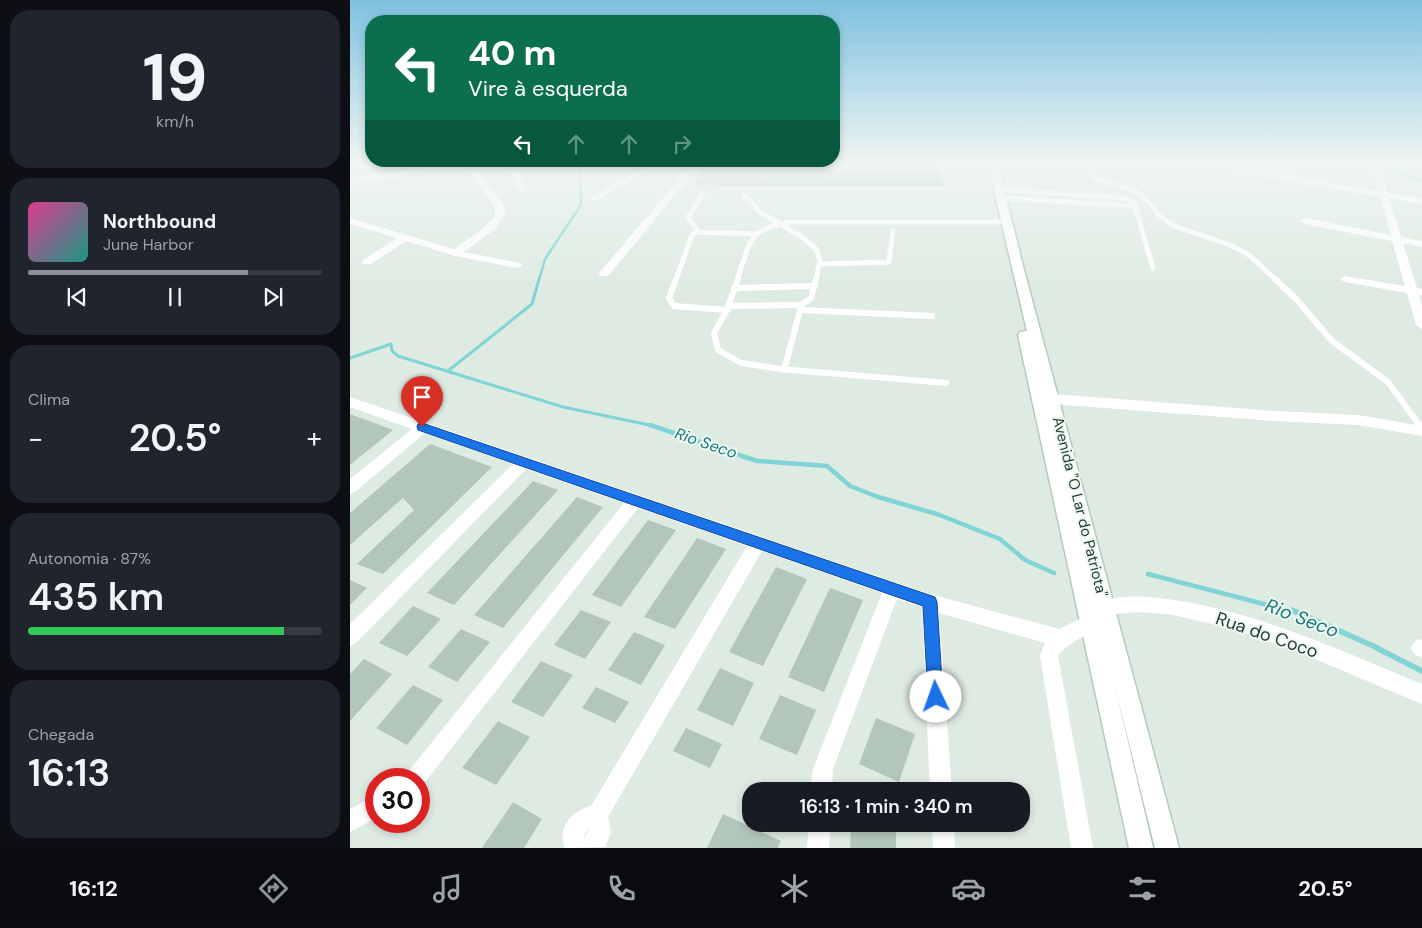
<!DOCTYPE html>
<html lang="pt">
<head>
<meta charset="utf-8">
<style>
	body { margin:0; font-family:"DM Sans",sans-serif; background:#20242c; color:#f1f3f6; height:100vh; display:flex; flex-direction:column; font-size:19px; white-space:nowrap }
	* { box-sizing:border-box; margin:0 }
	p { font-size:16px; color:#9ea1a6 }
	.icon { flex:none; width:28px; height:28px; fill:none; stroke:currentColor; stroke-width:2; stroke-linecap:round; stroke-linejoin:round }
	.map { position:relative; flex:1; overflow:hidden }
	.sheet { display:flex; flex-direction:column; gap:10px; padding:10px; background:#0d0f14; width:350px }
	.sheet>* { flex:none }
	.hud { position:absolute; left:15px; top:15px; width:475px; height:152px; border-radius:20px; box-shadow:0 2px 8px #0003; background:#0b6e4f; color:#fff; overflow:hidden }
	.speed { position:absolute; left:15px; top:768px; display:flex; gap:10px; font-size:25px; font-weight:700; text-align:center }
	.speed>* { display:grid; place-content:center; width:65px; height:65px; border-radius:50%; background:#171b24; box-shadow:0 2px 8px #0003; line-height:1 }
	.speed .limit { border:8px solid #d22; background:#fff; color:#111 }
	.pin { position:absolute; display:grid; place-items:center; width:42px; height:42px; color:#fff; margin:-51px -21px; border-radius:50% 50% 50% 0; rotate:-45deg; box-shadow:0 0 5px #0007 }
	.pin .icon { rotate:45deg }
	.me { position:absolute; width:55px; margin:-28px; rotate:357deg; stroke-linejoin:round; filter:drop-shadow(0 0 4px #0008) }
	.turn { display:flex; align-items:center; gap:18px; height:105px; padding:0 20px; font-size:22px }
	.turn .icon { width:65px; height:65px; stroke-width:2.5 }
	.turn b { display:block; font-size:35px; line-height:42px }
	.lanes { display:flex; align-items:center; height:48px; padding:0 20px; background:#0003; justify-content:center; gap:25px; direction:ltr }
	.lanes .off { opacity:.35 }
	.big { font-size:38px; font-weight:600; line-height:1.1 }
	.sheet .tile { flex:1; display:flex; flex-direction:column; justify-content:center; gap:8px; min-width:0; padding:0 18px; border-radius:20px; background:#20242c }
	.sheet .dial { align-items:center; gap:0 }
	.dial b { font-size:65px; line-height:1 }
	.song { display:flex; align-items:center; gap:15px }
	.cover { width:60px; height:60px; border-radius:8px; background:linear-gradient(135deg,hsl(330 70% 55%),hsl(170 70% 35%)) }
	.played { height:5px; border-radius:2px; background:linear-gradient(90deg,#8c9099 75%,#363941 75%) }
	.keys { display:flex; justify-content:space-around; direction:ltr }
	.heat { display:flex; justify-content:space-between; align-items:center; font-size:28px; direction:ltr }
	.charge { height:8px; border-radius:4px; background:linear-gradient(90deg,#34c759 87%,#363941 0) }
	.trip { position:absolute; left:392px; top:782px; width:288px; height:50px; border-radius:20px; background:#171b24; box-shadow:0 2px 8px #0003; font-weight:600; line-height:50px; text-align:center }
	.menu { display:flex; height:80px; justify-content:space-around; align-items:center; background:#090b0e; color:#9ea1a6 }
	.menu .icon { width:35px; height:35px }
	.menu .selected { color:#8c9099 }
	.menu b { font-size:22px; color:#f1f3f6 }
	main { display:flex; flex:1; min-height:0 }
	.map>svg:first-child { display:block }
</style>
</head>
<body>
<main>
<section class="sheet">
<div class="tile dial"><b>19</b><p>km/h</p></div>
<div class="tile">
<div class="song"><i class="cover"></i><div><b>Northbound</b><p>June Harbor</p></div></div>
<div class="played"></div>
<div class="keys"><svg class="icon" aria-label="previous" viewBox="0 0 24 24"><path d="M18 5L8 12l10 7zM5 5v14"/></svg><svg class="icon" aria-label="pause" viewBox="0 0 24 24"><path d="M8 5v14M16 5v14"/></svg><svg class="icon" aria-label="next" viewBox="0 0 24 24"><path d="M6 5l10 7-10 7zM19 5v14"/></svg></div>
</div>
<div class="tile"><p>Clima</p>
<div class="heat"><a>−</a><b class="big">20.5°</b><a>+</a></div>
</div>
<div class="tile"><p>Autonomia · 87%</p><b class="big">435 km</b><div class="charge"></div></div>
<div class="tile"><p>Chegada</p><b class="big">16:13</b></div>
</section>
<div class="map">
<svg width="1072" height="848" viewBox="0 0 1072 848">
	<rect width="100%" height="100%" fill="#deebe3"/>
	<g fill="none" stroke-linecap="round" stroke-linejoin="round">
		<g stroke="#81d4d5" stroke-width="2.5">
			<path d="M1038 170 1072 181"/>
			<path d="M189 280 195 259 231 205 230 165"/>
		</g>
		<g stroke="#81d4d5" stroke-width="3">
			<path d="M0 358 41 344 42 351 48 356 213 407 304 426"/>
			<path d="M98 371 182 304 189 279"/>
		</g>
		<g stroke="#81d4d5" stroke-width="4.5">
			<path d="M300 425 407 461 477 466 500 486 528 497 587 514 650 539 675 560 704 573"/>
			<path d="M798 574 945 612"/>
		</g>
		<path stroke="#81d4d5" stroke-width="5.5" d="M942 610 1021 645 1072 671"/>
	</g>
	<g fill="#b3c6bc">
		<path d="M353 165H590L594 186 344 185Z"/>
		<path d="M0 414 43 430 0 465Z"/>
		<path d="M80 444 142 467 33 574 7 564 64 510 53 498 0 545V513Z"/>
		<path d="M183 481 208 490 104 605 77 593Z"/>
		<path d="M227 497 253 507 153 628 124 615Z"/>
		<path d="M298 520 326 530 271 607 242 595Z"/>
		<path d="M347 538 376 549 325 629 294 617Z"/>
		<path d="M426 567 457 579 413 666 379 652Z"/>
		<path d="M0 580 17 588 0 605Z"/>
		<path d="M480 588 513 600 474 692 438 677Z"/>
		<path d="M63 606 91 619 57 656 29 643Z"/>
		<path d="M231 610 261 622 235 659 204 645Z"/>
		<path d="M111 629 140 642 107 682 78 667Z"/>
		<path d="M284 632 315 645 291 685 258 670Z"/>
		<path d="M14 659 42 674 0 721V674Z"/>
		<path d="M191 661 223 675 193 717 161 702Z"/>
		<path d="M370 668 404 683 383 726 347 710Z"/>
		<path d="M63 685 93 700 57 745 26 728Z"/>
		<path d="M246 687 279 702 265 723 232 708Z"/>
		<path d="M430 695 466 710 447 755 409 739Z"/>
		<path d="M526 718 565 734 549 782 509 764Z"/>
		<path d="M148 721 180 737 146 785 112 768Z"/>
		<path d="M336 728 372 744 360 768 323 751Z"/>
		<path d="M163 802 192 819 174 848H132Z"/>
		<path d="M373 814 431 841 428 848H357Z"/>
		<path d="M501 824H546V848H500Z"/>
	</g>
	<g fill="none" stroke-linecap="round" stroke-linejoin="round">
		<defs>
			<path id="secondary" d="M638 165H648L673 266 829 848H805L764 682 803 848H779L668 335 670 332 677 331Z"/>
		</defs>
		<use href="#secondary" stroke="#b1ccbe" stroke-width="3"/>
		<g stroke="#fff" stroke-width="5">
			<path d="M744 178 784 190 793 196 810 216 824 226 880 245 899 255 926 280"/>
			<path d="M650 189 774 198 784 202 803 268"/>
			<path d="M394 195 410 212 452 237 466 249 470 260 466 280"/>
			<path d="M652 198 785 206"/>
			<path d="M348 231 338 217 353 194"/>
			<path d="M469 264 539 262 543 231"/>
			<path d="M326 280 342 235 345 232 406 234"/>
			<path d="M387 280C401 241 397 228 443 222H650"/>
		</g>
		<g stroke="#fff" stroke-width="6">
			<path d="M326 279 319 298 324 306 377 310"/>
			<path d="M388 279 377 310 364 333 368 350 391 363 430 369 596 383"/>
			<path d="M925 279 946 299 982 341 1038 382 1070 426"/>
			<path d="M384 288 465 286"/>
			<path d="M378 306 451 305 461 298 466 279"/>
			<path d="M450 310 582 316"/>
			<path d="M434 370 451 307"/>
		</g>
		<path stroke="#fff" stroke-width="8" d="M1069 425 1072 428"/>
		<g fill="#fff" fill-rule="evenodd">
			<path d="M83 165H102L35 180 0 183V177L35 174Z"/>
			<path d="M115 165H124L154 206 155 214 145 229 114 252 171 263 172 265 171 267 167 268 105 256 56 241 21 264H13L12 262 13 260 47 238 0 224V218L104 249 132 229 145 216 144 206Z"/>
			<path d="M158 165H166L175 189 174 191H168L167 189Z"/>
			<path d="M297 165H308L247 200 244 201 239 198Z"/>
			<path d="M341 165H350L258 276H250L249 274 250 272Z"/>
			<path d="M881 165 1028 191 1021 165H1029L1038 193 1072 198V204L1039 198 1051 237 1072 241V247L1053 243 1067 288 1072 289V295H1069L1072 306V329L1066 325 1057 293 995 282 990 279 995 276 1055 286 1042 241 955 224 950 221 955 218 1041 235 1030 197 899 175 884 170Z"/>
			<path d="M703 394 925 411 1008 415 1072 426V436L1008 425 925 421 703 404 698 402 696 399 698 396Z"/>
			<path d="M0 397 580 594 709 629 740 614 746 617 749 623C744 635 719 640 708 656L743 848H721L690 656 695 643 589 613 602 791H580L572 607 547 599 483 769 482 791H460L463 769 532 593 412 551 258 817 261 833 255 847 215 848C206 828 222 811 241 806L397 546 288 508 72 786 69 788V779H55L58 772 274 503 176 469 6 643 0 646V624L163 464 75 433 5 492 0 494V479L62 429 0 407ZM240 828 234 838 235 833Z"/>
			<path d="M786 596C888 602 979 646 1072 684V704L955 655 885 629 818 614 786 612 755 615 749 613 746 607 749 601 755 599Z"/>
			<path d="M1070 639 1072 640V658L1064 654 1061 648 1064 642Z"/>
			<path d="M26 795V818L0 832V809Z"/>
			<path d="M459 824H481L479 848H457Z"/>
			<path d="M582 824H604L605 848H583Z"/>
		</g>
		<use href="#secondary" fill="#fff" fill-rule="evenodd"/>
	</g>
	<linearGradient id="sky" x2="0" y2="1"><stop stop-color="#7fc1e0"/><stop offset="0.58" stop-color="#f0f6f2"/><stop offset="1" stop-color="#f0f6f2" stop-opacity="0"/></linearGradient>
	<rect width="1072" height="284" fill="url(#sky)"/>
	<path fill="#1a73e8" stroke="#114b97" d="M72 423 585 597 587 602 593 697 591 702 586 705 580 702 578 697 573 606 68 430 67 427 68 424Z"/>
	<g text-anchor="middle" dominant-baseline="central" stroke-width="4" stroke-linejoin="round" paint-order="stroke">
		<g font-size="15" fill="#1e3c30" stroke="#eff7f2">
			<text transform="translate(730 507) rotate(76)">Avenida "O Lar do Patriota"</text>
		</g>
		<g font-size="16" font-style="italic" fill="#15797c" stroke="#eff7f2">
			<text transform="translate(356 443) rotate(19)">Rio Seco</text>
		</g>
		<g font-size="18" fill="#1e3c30" stroke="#eff7f2">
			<text transform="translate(917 635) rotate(19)">Rua do Coco</text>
		</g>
		<g font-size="19" font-style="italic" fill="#15797c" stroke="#eff7f2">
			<text transform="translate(952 618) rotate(21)">Rio Seco</text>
		</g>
	</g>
</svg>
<div class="speed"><div class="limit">30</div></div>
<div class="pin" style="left:72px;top:427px;background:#d93025"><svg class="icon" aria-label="arrive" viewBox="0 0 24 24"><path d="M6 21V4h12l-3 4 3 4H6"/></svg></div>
<svg class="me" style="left:586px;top:697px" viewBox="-20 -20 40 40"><circle r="19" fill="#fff"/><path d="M0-13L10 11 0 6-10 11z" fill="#1a73e8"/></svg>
<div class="trip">16:13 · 1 min · 340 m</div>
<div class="hud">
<div class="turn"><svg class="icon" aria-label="left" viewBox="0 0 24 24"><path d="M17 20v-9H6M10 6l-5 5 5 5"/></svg><div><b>40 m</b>Vire à esquerda</div></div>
<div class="lanes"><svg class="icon" aria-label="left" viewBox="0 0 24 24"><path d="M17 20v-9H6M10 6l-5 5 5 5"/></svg><svg class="icon off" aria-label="ahead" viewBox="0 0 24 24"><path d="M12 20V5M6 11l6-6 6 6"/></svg><svg class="icon off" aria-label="ahead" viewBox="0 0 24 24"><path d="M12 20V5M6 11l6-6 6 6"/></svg><svg class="icon off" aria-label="right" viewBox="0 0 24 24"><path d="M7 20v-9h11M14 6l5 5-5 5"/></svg></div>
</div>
</div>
</main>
<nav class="menu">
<b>16:12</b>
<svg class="icon selected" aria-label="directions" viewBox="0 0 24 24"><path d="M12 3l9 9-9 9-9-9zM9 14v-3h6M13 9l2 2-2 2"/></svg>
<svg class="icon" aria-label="music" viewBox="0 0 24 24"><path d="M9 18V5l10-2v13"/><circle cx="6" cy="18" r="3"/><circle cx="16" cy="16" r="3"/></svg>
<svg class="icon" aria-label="phone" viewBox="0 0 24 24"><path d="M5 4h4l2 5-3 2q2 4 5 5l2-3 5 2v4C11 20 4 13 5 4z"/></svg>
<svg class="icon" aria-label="climate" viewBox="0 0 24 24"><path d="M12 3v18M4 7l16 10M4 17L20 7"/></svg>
<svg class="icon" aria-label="car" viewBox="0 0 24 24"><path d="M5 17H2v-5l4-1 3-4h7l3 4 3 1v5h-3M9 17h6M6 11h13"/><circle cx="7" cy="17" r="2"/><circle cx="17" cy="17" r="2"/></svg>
<svg class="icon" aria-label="filters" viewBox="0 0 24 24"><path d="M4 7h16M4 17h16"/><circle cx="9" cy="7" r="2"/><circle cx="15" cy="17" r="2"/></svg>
<b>20.5°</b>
</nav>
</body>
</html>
